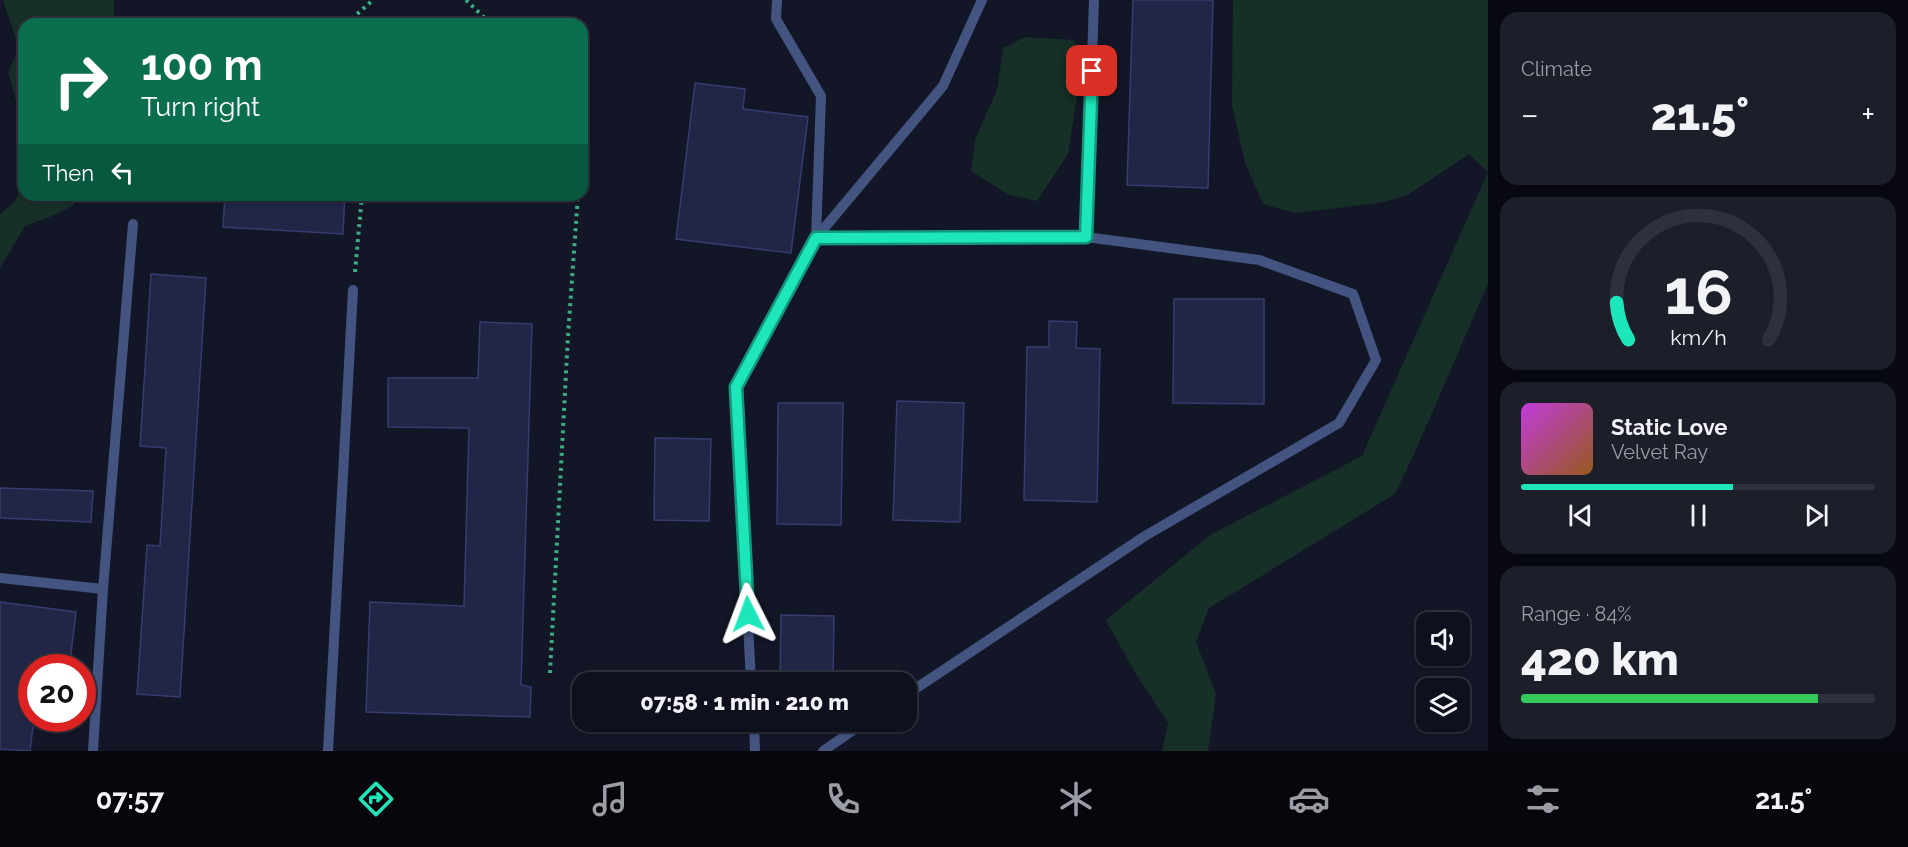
<!DOCTYPE html>
<html lang="en">
<head>
<meta charset="utf-8">
<style>
	body { margin:0; font-family:Raleway,sans-serif; background:#1c1e2a; color:#f1f3f6; height:100vh; display:flex; flex-direction:column; font-size:22px; white-space:nowrap }
	* { box-sizing:border-box; margin:0 }
	p { font-size:20px; color:#9b9da4 }
	.icon { flex:none; width:33px; height:33px; fill:none; stroke:currentColor; stroke-width:2; stroke-linecap:round; stroke-linejoin:round }
	.map { position:relative; flex:1; overflow:hidden }
	.panel { display:flex; flex-direction:column; gap:12px; padding:12px; background:#080910; width:420px }
	.panel>* { flex:none }
	.guide { position:absolute; left:18px; top:18px; width:570px; height:183px; border-radius:18px; box-shadow:0 2px 4px #0004,0 0 0 2px #2e303b; background:#0b6e4f; color:#fff; overflow:hidden }
	.tools { position:absolute; left:1416px; top:612px; display:grid; gap:12px }
	.tools a { display:grid; place-items:center; width:54px; height:54px; border-radius:12px; background:#0e101d; box-shadow:0 2px 4px #0004,0 0 0 2px #2e303b; font-size:30px }
	.speed { position:absolute; left:18px; top:654px; display:flex; gap:12px; font-size:30px; font-weight:700; text-align:center }
	.speed>* { display:grid; place-content:center; width:78px; height:78px; border-radius:50%; background:#0e101d; box-shadow:0 2px 4px #0004,0 0 0 2px #2e303b; line-height:1 }
	.speed .limit { border:9px solid #d22; background:#fff; color:#111 }
	.pin { position:absolute; display:grid; place-items:center; width:51px; height:51px; color:#fff; margin:-26px; border-radius:12px; box-shadow:0 3px 9px #0006 }
	.me { position:absolute; width:66px; margin:-33px; rotate:357deg; stroke-linejoin:round; filter:drop-shadow(0 0 4px #0008) }
	.turn { display:flex; align-items:center; gap:21px; height:126px; padding:0 24px; font-size:27px }
	.turn .icon { width:78px; height:78px; stroke-width:2.5 }
	.turn b { display:block; font-size:42px; line-height:51px }
	.then { display:flex; align-items:center; height:57px; padding:0 24px; background:#0003; gap:12px; font-size:22px }
	.big { font-size:45px; font-weight:800; line-height:1.1 }
	.panel .widget { flex:1; display:flex; flex-direction:column; justify-content:center; gap:9px; min-width:0; padding:0 21px; border-radius:18px; background:#1c1e2a }
	.panel .dial { align-items:center; gap:0 }
	.dial svg { height:156px; overflow:visible; fill:none; stroke:#2e303b; stroke-width:7; stroke-linecap:round; text-anchor:middle }
	.dial text { fill:#f1f3f6; stroke:none }
	.song { display:flex; align-items:center; gap:18px }
	.cover { width:72px; height:72px; border-radius:9px; background:linear-gradient(135deg,hsl(290 70% 55%),hsl(30 70% 35%)) }
	.played { height:6px; border-radius:3px; background:linear-gradient(90deg,#1ee6bb 60%,#2e303b 60%) }
	.keys { display:flex; justify-content:space-around; direction:ltr }
	.heat { display:flex; justify-content:space-between; align-items:center; font-size:33px; direction:ltr }
	.charge { height:9px; border-radius:4px; background:linear-gradient(90deg,#34c759 84%,#2e303b 0) }
	.trip { position:absolute; left:572px; top:672px; width:345px; height:60px; border-radius:18px; background:#0e101d; box-shadow:0 2px 4px #0004,0 0 0 2px #2e303b; font-weight:800; line-height:60px; text-align:center }
	.tab-bar { display:flex; height:96px; justify-content:space-around; align-items:center; background:#06060c; color:#9b9da4 }
	.tab-bar .icon { width:42px; height:42px }
	.tab-bar .on { color:#1ee6bb }
	.tab-bar b { font-size:27px; color:#f1f3f6 }
	main { display:flex; flex:1; min-height:0 }
	.map>svg:first-child { display:block }
</style>
</head>
<body>
<main>
<div class="map">
<svg width="1488" height="751" viewBox="0 0 1488 751">
	<rect width="100%" height="100%" fill="#131627"/>
	<g fill="#163027">
		<path d="M3 0H114V24H24V124L20 115 8 72 19 48Z"/>
		<path d="M1233 0H1488V172L1469 154 1406 196 1378 203 1296 213 1263 204 1245 163 1232 105Z"/>
		<path d="M1025 37 1074 40 1083 58 1068 154 1037 201 1009 195 971 171 976 137 997 90 1003 48Z"/>
		<path d="M1488 172V284L1415 452 1395 494 1209 608 1196 642 1216 694 1208 751H1162L1168 723 1134 671 1106 620 1210 535 1362 456Z"/>
		<path d="M24 180V195H77L74 205 57 214 25 226 0 268V214L15 201Z"/>
	</g>
	<g fill="#212546" stroke="#363c6f" stroke-width="1.5">
		<path d="M1133 0H1213L1208 188 1127 185Z"/>
		<path d="M695 83 745 89 743 109 808 117 791 253 676 239Z"/>
		<path d="M225 195H345L343 234 223 227Z"/>
		<path d="M151 274 206 278 180 697 137 694 147 545 160 546 166 448 140 446Z"/>
		<path d="M1174 299H1264V404L1173 403Z"/>
		<path d="M1049 321 1077 322 1076 348 1100 349 1097 502 1024 500 1027 347H1049Z"/>
		<path d="M480 322 532 324 521 685 531 687 530 717 366 712 370 602 464 606 469 428 388 427V378H478Z"/>
		<path d="M897 401 964 403 960 522 893 520Z"/>
		<path d="M778 403H843L841 525 777 524Z"/>
		<path d="M655 438 711 439 709 521 654 520Z"/>
		<path d="M0 488 93 491 91 522 0 518Z"/>
		<path d="M0 602 76 612 70 662 42 659 41 668H32V718H34L30 751 0 749Z"/>
		<path d="M781 615 834 616 833 682H780Z"/>
	</g>
	<g fill="none" stroke-linecap="round" stroke-linejoin="round">
		<g stroke="#3ead84" stroke-width="4" stroke-dasharray="3 4.5" stroke-linecap="butt">
			<path d="M466 0 491 24"/>
			<path d="M346 24 373 0"/>
			<path d="M582 130V133"/>
			<path d="M355 272 362 195"/>
			<path d="M550 673 568 336 578 195"/>
		</g>
		<g stroke="#435480" stroke-width="10">
			<path d="M777 0 776 19 821 96 816 238 1086 237 1259 260 1353 294 1376 360 1339 423 1145 536 906 695"/>
			<path d="M1086 237 1094 0"/>
			<path d="M0 578 103 589"/>
			<path d="M751 682 736 387 816 238 943 86 982 0"/>
			<path d="M754 722 755 751"/>
			<path d="M93 751 103 589 133 224"/>
			<path d="M328 751 353 290"/>
			<path d="M823 751 865 722"/>
		</g>
	</g>
	<g fill="none" stroke-linecap="round" stroke-linejoin="round">
		<defs>
			<path id="route" d="M748 614 736 387 816 238 1086 237 1092 71"/>
		</defs>
		<use href="#route" stroke="#14967a" stroke-width="15"/>
		<use href="#route" stroke="#1ee6bb" stroke-width="10"/>
	</g>
</svg>
<div class="tools">
<a><svg class="icon" aria-label="sound" viewBox="0 0 24 24"><path d="M4 9h4l5-4v14l-5-4H4zM17 9q2 3 0 6"/></svg></a>
<a><svg class="icon" aria-label="layers" viewBox="0 0 24 24"><path d="M12 4l9 5-9 5-9-5zM3 14l9 5 9-5"/></svg></a>
</div>
<div class="speed"><div class="limit">20</div></div>
<div class="pin" style="left:1092px;top:71px;background:#d93025"><svg class="icon" aria-label="arrive" viewBox="0 0 24 24"><path d="M6 21V4h12l-3 4 3 4H6"/></svg></div>
<svg class="me" style="left:748px;top:614px" viewBox="-20 -20 40 40"><path d="M0-17L14 15 0 8-14 15z" fill="#1ee6bb" stroke="#fff" stroke-width="4"/></svg>
<div class="trip">07:58 · 1 min · 210 m</div>
<div class="guide">
<div class="turn"><svg class="icon" aria-label="right" viewBox="0 0 24 24"><path d="M7 20v-9h11M14 6l5 5-5 5"/></svg><div><b>100 m</b>Turn right</div></div>
<div class="then">Then<svg class="icon" aria-label="left" viewBox="0 0 24 24"><path d="M17 20v-9H6M10 6l-5 5 5 5"/></svg></div>
</div>
</div>
<section class="panel">
<div class="widget"><p>Climate</p>
<div class="heat"><a>−</a><b class="big">21.5°</b><a>+</a></div>
</div>
<div class="widget dial"><svg viewBox="0 0 100 80">
<path d="M14 69A42 42 0 1 1 86 69"/>
<path d="M14 69A42 42 0 0 1 8 50" stroke="#1ee6bb"/>
<text x="50" y="56" font-size="32" font-weight="700">16</text>
<text x="50" y="72" font-size="11">km/h</text>
</svg></div>
<div class="widget">
<div class="song"><i class="cover"></i><div><b>Static Love</b><p>Velvet Ray</p></div></div>
<div class="played"></div>
<div class="keys"><svg class="icon" aria-label="previous" viewBox="0 0 24 24"><path d="M18 5L8 12l10 7zM5 5v14"/></svg><svg class="icon" aria-label="pause" viewBox="0 0 24 24"><path d="M8 5v14M16 5v14"/></svg><svg class="icon" aria-label="next" viewBox="0 0 24 24"><path d="M6 5l10 7-10 7zM19 5v14"/></svg></div>
</div>
<div class="widget"><p>Range · 84%</p><b class="big">420 km</b><div class="charge"></div></div>
</section>
</main>
<nav class="tab-bar">
<b>07:57</b>
<svg class="icon on" aria-label="directions" viewBox="0 0 24 24"><path d="M12 3l9 9-9 9-9-9zM9 14v-3h6M13 9l2 2-2 2"/></svg>
<svg class="icon" aria-label="music" viewBox="0 0 24 24"><path d="M9 18V5l10-2v13"/><circle cx="6" cy="18" r="3"/><circle cx="16" cy="16" r="3"/></svg>
<svg class="icon" aria-label="phone" viewBox="0 0 24 24"><path d="M5 4h4l2 5-3 2q2 4 5 5l2-3 5 2v4C11 20 4 13 5 4z"/></svg>
<svg class="icon" aria-label="climate" viewBox="0 0 24 24"><path d="M12 3v18M4 7l16 10M4 17L20 7"/></svg>
<svg class="icon" aria-label="car" viewBox="0 0 24 24"><path d="M5 17H2v-5l4-1 3-4h7l3 4 3 1v5h-3M9 17h6M6 11h13"/><circle cx="7" cy="17" r="2"/><circle cx="17" cy="17" r="2"/></svg>
<svg class="icon" aria-label="filters" viewBox="0 0 24 24"><path d="M4 7h16M4 17h16"/><circle cx="9" cy="7" r="2"/><circle cx="15" cy="17" r="2"/></svg>
<b>21.5°</b>
</nav>
</body>
</html>
